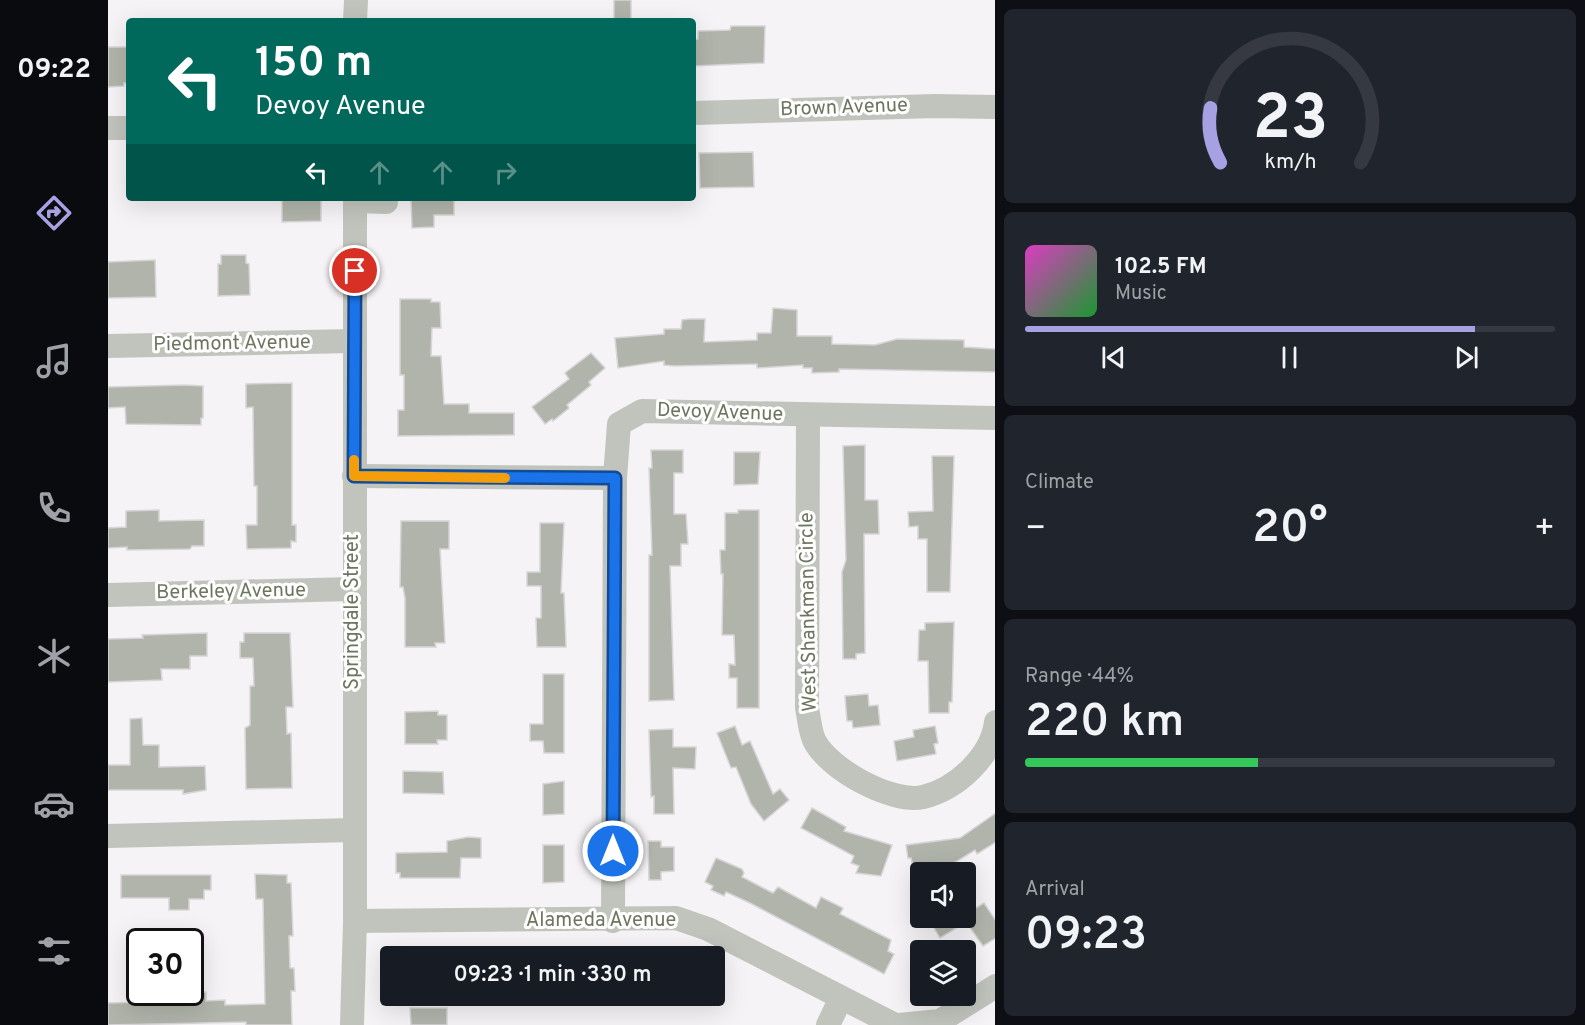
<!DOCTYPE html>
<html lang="en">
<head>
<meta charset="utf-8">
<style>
	body { margin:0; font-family:Overpass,sans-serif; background:#20242c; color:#f1f3f6; height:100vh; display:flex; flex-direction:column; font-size:22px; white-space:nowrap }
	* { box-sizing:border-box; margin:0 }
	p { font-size:20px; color:#9ea1a6 }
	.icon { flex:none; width:33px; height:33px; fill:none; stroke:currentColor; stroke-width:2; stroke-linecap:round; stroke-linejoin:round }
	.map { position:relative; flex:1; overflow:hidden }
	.panel { display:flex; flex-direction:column; gap:9px; padding:9px; background:#0d0f14; width:590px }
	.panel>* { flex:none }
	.banner { position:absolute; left:18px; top:18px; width:570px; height:183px; border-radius:6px; box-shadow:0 6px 24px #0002; background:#00695c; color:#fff; overflow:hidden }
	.tools { position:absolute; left:802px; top:862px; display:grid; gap:12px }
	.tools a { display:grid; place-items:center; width:66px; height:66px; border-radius:6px; background:#171b24; box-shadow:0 6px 24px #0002; font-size:30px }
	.speed { position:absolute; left:18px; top:928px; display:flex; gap:12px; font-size:30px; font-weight:700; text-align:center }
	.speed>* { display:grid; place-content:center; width:78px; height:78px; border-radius:50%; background:#171b24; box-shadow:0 6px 24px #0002; line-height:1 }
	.speed .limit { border:3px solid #111; border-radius:9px; background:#fff; color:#111 }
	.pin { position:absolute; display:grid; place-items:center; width:51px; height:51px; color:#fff; margin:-26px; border:3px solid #fff; border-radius:50%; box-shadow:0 2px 6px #0007 }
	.me { position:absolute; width:66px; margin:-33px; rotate:0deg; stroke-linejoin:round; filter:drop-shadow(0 0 4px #0008) }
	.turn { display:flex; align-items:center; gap:21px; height:126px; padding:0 30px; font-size:27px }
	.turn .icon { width:78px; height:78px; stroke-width:2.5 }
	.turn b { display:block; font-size:42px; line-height:51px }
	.lanes { display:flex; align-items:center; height:57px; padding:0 30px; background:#0003; justify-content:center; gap:30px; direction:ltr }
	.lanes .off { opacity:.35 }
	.big { font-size:45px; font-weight:600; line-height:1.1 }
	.panel .widget { flex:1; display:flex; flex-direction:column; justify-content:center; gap:9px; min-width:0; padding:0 21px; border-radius:9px; background:#20242c }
	.panel .dial { align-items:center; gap:0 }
	.dial svg { height:156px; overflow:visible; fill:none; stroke:#363941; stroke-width:7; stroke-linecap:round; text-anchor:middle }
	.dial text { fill:#f1f3f6; stroke:none }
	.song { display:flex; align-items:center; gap:18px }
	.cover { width:72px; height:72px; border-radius:9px; background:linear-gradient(135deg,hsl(310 70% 55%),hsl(130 70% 35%)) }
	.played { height:6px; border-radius:3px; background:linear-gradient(90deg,#a7a1e3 85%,#363941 85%) }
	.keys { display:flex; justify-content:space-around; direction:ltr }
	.heat { display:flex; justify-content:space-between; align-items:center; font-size:33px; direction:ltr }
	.charge { height:9px; border-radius:4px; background:linear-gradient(90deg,#34c759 44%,#363941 0) }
	.trip { position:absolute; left:272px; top:946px; width:345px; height:60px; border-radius:6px; background:#171b24; box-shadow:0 6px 24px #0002; font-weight:600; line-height:60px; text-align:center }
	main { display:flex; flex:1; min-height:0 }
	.tab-bar { display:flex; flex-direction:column; width:108px; justify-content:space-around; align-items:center; background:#090b0e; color:#9ea1a6 }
	.tab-bar .icon { width:42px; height:42px }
	.tab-bar .active { color:#a7a1e3 }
	.tab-bar b { font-size:27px; color:#f1f3f6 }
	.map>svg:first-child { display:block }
</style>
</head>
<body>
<main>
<nav class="tab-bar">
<b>09:22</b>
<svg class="icon active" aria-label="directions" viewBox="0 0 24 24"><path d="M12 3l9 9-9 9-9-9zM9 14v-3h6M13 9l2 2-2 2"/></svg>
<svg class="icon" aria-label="music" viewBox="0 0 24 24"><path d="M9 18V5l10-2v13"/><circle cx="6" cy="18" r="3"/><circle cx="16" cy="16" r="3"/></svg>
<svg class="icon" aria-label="phone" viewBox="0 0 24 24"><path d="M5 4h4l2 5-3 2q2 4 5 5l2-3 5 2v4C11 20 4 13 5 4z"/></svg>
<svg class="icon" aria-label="climate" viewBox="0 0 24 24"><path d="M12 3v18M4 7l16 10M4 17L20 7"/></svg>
<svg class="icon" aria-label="car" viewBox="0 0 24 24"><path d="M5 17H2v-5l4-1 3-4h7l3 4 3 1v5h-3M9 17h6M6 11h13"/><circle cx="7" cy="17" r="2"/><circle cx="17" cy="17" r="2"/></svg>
<svg class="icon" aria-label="filters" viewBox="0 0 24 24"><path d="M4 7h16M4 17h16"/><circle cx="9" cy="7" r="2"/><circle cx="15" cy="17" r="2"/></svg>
</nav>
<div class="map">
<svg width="888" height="1025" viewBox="0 0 888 1025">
	<rect width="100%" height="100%" fill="#f5f3f5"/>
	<g fill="#b1b4aa" stroke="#d7d5d7" stroke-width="1.5">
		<rect x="506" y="0" width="17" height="21"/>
		<path d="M623 26H657L656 63 585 66V40L590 39V31L622 30Z"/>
		<path d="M0 47H21V83H16V86L0 87Z"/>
		<path d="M645 152 646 187 592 188 591 153Z"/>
		<path d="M213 198V221L174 222V199Z"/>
		<path d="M303 198H346V215H326V227L304 228Z"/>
		<path d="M113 255H138V263L141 264 142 295 110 296V264H113Z"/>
		<path d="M47 260 48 297 0 298V262Z"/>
		<path d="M292 299H323V302H332L333 328H324L323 356H333L336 404H361V413H406V435L290 436V410H296V375H292Z"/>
		<path d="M665 308 689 310V336H724V344L767 345 789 339 856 340V347L888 349V372L731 369V372L704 373V368H695V365L649 368V364L567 366 556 365V361L510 368 507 338 556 334V329H573L574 320 581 319H597L596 342 649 340V333H663Z"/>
		<path d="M483 353 497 368 481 382 483 385 459 405 461 408 445 421 444 419 437 424 424 407 461 379 457 373Z"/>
		<path d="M184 383V525H188V542L183 541V548L139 549 138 525H149V486H146L145 407 138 408V384Z"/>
		<path d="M77 385 95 386V418H93V425L18 424 17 407 0 408V387Z"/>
		<path d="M757 445V500H770L771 534H756L757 653 748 654V659H735L734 572 738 560 735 446Z"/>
		<path d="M543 450H575V473H566V514H578L580 544H573V566H562L566 700 541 701V555H544L541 468H544Z"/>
		<path d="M626 452H652L650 484 626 485Z"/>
		<path d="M824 456H846L842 592H819V539H810V526L801 527 800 512 825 511Z"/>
		<path d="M51 510V521L96 520V546H84L82 549 19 550V547L0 548V528L18 527V511Z"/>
		<path d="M630 510H651V708H629V678H621V664L627 665 626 635H614L615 574H613L612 550H617V513H630Z"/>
		<path d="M293 521H341V549H332L337 643H327L328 647H297V598L295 587H292Z"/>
		<path d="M432 523H456L453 593H456L458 647H429L428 618H433V586H419V572H432Z"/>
		<path d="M846 622 844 702H841V713H821L820 661H810L811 630H817V623Z"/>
		<path d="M99 633V656H82V669H53L54 680 0 682V639L35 638 34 635Z"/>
		<path d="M136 633H182L185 707H178L179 734 183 733 184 788 138 789 137 728 142 725V686H146L145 658H132V642H136Z"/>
		<path d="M435 674H456V753H436L435 741H422V724H435Z"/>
		<path d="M760 694 761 706 770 705 772 725 745 728 744 721H739L737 696Z"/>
		<path d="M330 711V715H339V740H329L330 744H297V712Z"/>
		<path d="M34 718 35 745H51V767L97 766 98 790 75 794V790H0V765H22V719Z"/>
		<path d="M627 726 634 745 642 741 665 794 672 789 681 800 656 821 643 804 628 767 623 768 609 733Z"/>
		<path d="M827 726 830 743 826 744 828 754 789 761 786 741 806 737 805 730Z"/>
		<path d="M565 729V747H588L587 769 565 768 566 814H546V796L543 797 541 730Z"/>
		<path d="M295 771 335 772 336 794 295 793Z"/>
		<path d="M456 781V814L435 815V784Z"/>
		<path d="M704 808 738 827 736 831 784 845 773 876 748 873 751 866 743 863 746 856 693 828Z"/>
		<path d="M888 813V842L869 854 867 850 846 863 823 865 824 873H807L803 858H800L798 845 852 838Z"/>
		<path d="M360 837 373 838V858H353L352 878H292V873H288V853L339 852V841Z"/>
		<path d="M540 841H553V847H566V871L553 872V880H541Z"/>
		<path d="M435 845H456V882L435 883Z"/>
		<path d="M608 858 634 869 636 873 634 877 665 893 670 887 708 908 713 897 735 908 732 914 783 940 780 951 786 954 776 974 642 903 618 892 616 896 603 890 605 886 597 882Z"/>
		<path d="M147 874 179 875V883H183L185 936H181L182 968H186L187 991H183L184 1025H138V1022L0 1025V1003L43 1002V998H59V993L98 992V1001L117 1000V1005L157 1004 155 899H148Z"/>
		<path d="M13 875H103V890H96V899H81V910H61V898H13Z"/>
		<path d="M876 903 888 921V938L875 946 858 922 832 938 820 918H858V914Z"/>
		<path d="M302 1008H339V1025H303Z"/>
	</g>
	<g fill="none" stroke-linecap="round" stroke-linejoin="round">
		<g stroke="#c1c4bd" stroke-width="24">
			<path d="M247 21 248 0"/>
			<path d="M585 113 827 106 888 107"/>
			<path d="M0 128H21"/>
			<path d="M247 201 278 202 277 198"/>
			<path d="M0 346 247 341"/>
			<path d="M700 415 699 708C701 718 702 731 706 740 720 769 784 804 815 797 849 789 884 756 888 722"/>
			<path d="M246 476 507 478"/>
			<path d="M0 595 245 589"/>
			<path d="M0 836 245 830"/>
			<path d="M247 921 568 918 600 929 787 1025"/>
			<path d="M505 921 507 478 511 424 534 411 888 418"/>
			<path d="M244 1025 247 921V198"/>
			<path d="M720 1025 733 998"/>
			<path d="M791 1025 832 1021 888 986"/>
		</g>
	</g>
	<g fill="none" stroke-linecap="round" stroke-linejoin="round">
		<defs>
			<path id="route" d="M247 271 246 476 507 478 505 851"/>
		</defs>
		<use href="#route" stroke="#114b97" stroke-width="15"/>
		<use href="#route" stroke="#1a73e8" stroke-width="10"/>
		<path stroke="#f59e0b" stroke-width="10" d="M246 460V476L397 478"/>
	</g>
	<g text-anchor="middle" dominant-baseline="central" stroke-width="6" stroke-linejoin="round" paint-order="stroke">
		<g font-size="20" fill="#6e755f" stroke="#fff">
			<text transform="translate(736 108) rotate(-2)">Brown Avenue</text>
			<text transform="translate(124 344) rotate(-1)">Piedmont Avenue</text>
			<text transform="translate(612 413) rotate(2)">Devoy Avenue</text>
			<text transform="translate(123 592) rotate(-1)">Berkeley Avenue</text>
			<text transform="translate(245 612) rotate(-90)">Springdale Street</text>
			<text transform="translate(701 612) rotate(-91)">West Shankman Circle</text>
			<text x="493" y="921">Alameda Avenue</text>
		</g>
	</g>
</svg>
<div class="tools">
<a><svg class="icon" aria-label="sound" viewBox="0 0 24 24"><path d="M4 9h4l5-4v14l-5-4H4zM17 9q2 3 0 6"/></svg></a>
<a><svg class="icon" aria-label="layers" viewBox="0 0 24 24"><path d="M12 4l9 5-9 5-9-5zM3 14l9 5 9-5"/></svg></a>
</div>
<div class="speed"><div class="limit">30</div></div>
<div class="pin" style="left:247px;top:271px;background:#d93025"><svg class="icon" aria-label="arrive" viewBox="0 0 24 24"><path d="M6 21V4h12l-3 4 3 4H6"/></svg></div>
<svg class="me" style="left:505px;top:851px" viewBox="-20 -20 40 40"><circle r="17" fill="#1a73e8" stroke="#fff" stroke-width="3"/><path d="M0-11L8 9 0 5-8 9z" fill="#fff"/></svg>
<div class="trip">09:23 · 1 min · 330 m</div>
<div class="banner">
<div class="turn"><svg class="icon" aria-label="left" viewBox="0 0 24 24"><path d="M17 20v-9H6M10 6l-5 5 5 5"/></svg><div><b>150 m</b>Devoy Avenue</div></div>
<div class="lanes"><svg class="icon" aria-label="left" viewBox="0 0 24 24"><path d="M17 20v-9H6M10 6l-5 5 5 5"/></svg><svg class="icon off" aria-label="ahead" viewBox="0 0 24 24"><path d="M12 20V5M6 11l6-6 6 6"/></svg><svg class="icon off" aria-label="ahead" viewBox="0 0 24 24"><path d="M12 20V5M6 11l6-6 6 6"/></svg><svg class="icon off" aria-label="right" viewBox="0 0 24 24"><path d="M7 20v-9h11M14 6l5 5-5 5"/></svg></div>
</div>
</div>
<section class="panel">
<div class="widget dial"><svg viewBox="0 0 100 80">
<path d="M14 69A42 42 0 1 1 86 69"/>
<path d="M14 69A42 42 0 0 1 9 41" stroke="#a7a1e3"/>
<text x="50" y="56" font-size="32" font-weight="700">23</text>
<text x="50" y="72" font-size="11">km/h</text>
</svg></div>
<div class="widget">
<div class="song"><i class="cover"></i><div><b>102.5 FM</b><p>Music</p></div></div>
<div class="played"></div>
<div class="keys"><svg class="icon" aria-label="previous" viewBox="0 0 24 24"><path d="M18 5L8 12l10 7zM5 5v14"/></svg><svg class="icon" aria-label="pause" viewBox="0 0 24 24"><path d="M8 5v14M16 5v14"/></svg><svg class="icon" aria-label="next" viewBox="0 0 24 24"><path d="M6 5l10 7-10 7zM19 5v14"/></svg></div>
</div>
<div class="widget"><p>Climate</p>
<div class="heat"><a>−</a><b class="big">20°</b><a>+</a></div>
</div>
<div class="widget"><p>Range · 44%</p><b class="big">220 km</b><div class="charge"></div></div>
<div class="widget"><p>Arrival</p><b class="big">09:23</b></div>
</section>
</main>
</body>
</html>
